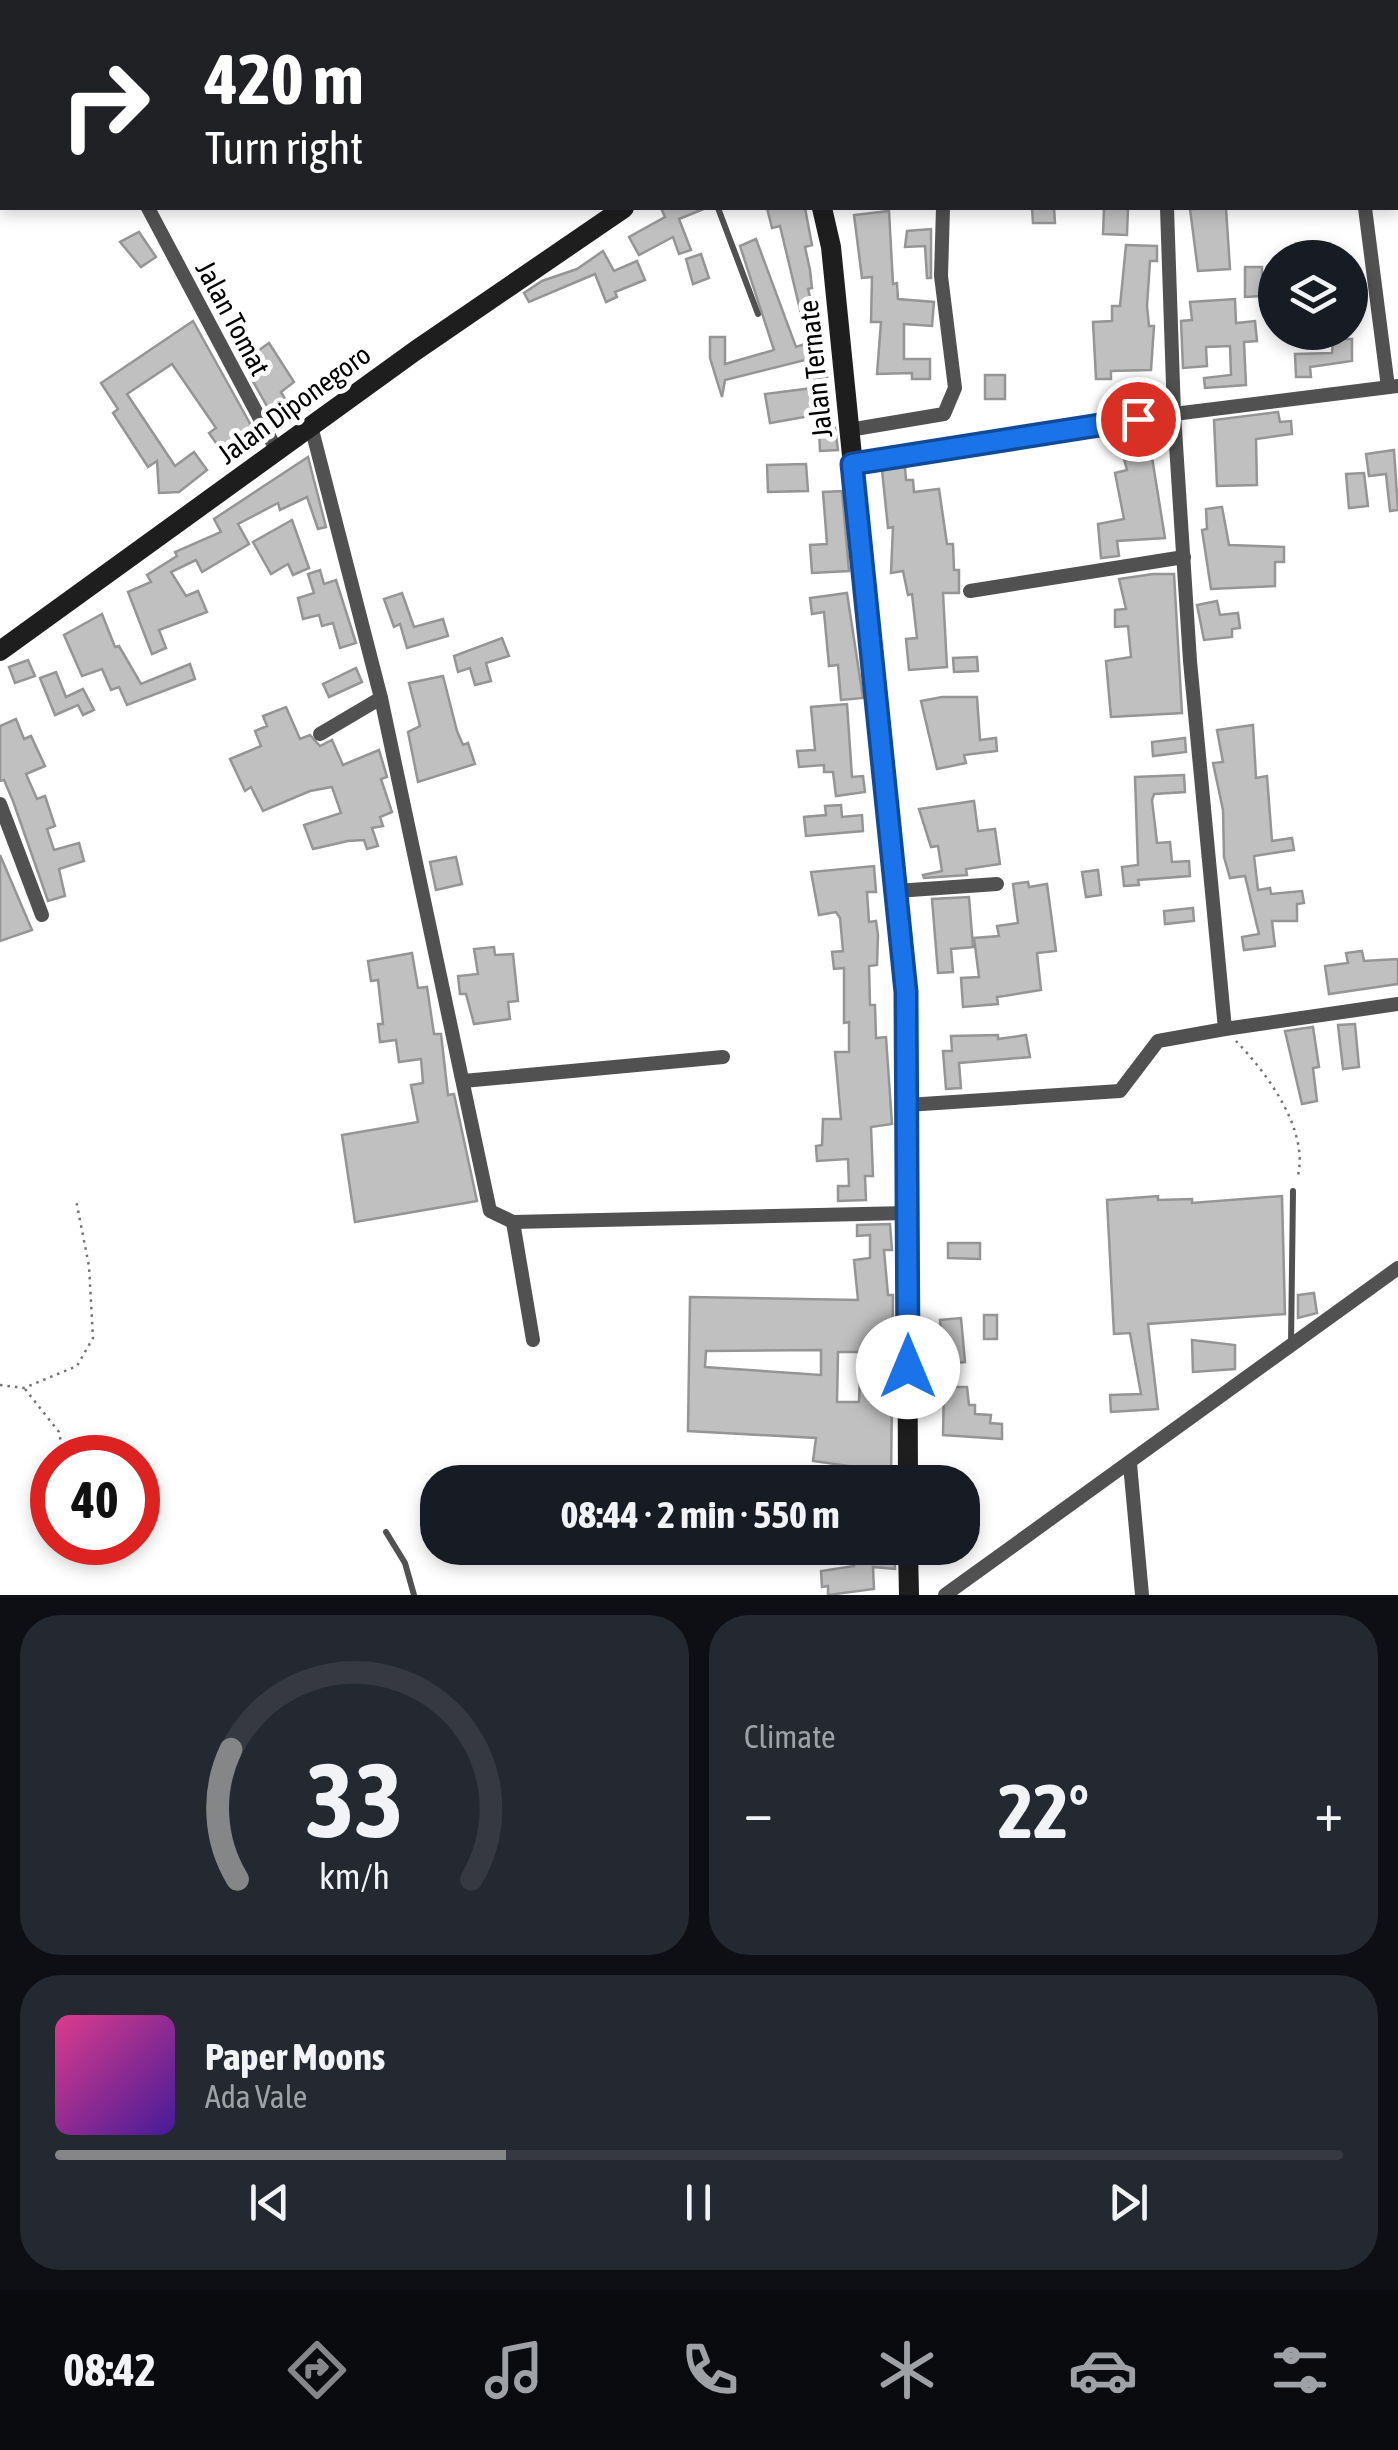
<!DOCTYPE html>
<html lang="en">
<head>
<meta charset="utf-8">
<style>
	body { margin:0; font-family:"Asap Condensed",sans-serif; background:#242831; color:#f1f3f6; height:100vh; display:flex; flex-direction:column; font-size:38px; white-space:nowrap }
	* { box-sizing:border-box; margin:0 }
	p { font-size:32px; color:#9ea1a6 }
	.icon { flex:none; width:55px; height:55px; fill:none; stroke:currentColor; stroke-width:2; stroke-linecap:round; stroke-linejoin:round }
	.map { position:relative; height:1595px; overflow:hidden }
	.details { display:flex; flex-direction:column; gap:20px; padding:20px; background:#0d0f14; flex:1 }
	.details>* { flex:none }
	.top-card { position:absolute; left:0px; top:0px; width:1400px; height:210px; box-shadow:0 5px 15px #0003; background:#202124; color:#fff; overflow:hidden }
	.controls { position:absolute; left:1258px; top:240px; display:grid; gap:20px }
	.controls a { display:grid; place-items:center; width:110px; height:110px; border-radius:50%; background:#171b24; box-shadow:0 5px 15px #0003; font-size:50px }
	.speed { position:absolute; left:30px; top:1435px; display:flex; gap:20px; font-size:50px; font-weight:700; text-align:center }
	.speed>* { display:grid; place-content:center; width:130px; height:130px; border-radius:50%; background:#171b24; box-shadow:0 5px 15px #0003; line-height:1 }
	.speed .limit { border:15px solid #d22; background:#fff; color:#111 }
	.pin { position:absolute; display:grid; place-items:center; width:85px; height:85px; color:#fff; margin:-42px; border:5px solid #fff; border-radius:50%; box-shadow:0 2px 10px #0007 }
	.me { position:absolute; width:110px; margin:-55px; rotate:0deg; stroke-linejoin:round; filter:drop-shadow(0 0 8px #0008) }
	.turn { display:flex; align-items:center; gap:35px; height:210px; padding:0 40px; font-size:45px }
	.turn .icon { width:130px; height:130px; stroke-width:2.5 }
	.turn b { display:block; font-size:70px; line-height:85px }
	.big { font-size:75px; font-weight:700; line-height:1.1 }
	.details .tile { flex:1; display:flex; flex-direction:column; justify-content:center; gap:15px; min-width:0; padding:0 35px; border-radius:40px; background:#242831 }
	.details .dial { align-items:center; gap:0 }
	.dial svg { height:260px; overflow:visible; fill:none; stroke:#363941; stroke-width:7; stroke-linecap:round; text-anchor:middle }
	.dial text { fill:#f1f3f6; stroke:none }
	.song { display:flex; align-items:center; gap:30px }
	.cover { width:120px; height:120px; border-radius:15px; background:linear-gradient(135deg,hsl(330 70% 55%),hsl(260 70% 35%)) }
	.played { height:10px; border-radius:5px; background:linear-gradient(90deg,#858687 35%,#363941 35%) }
	.keys { display:flex; justify-content:space-around; direction:ltr }
	.heat { display:flex; justify-content:space-between; align-items:center; font-size:55px; direction:ltr }
	.details .tiles { flex:1; display:grid; gap:20px; grid-template-columns:1fr 1fr }
	.tile:last-child { grid-column:span 2 }
	.trip { position:absolute; left:420px; top:1465px; width:560px; height:100px; border-radius:40px; background:#171b24; box-shadow:0 5px 15px #0003; font-weight:700; line-height:100px; text-align:center }
	.dock { display:flex; height:160px; justify-content:space-around; align-items:center; background:#090b0e; color:#9ea1a6 }
	.dock .icon { width:70px; height:70px }
	.dock .active { color:#858687 }
	.dock b { font-size:45px; color:#f1f3f6 }
	.map>svg:first-child { display:block }
</style>
</head>
<body>
<div class="map">
<svg width="1398" height="1595" viewBox="0 0 1398 1595">
	<rect width="100%" height="100%" fill="#fff"/>
	<g fill="#c0c0c0" stroke="#959595" stroke-width="2.5" fill-rule="evenodd">
		<path d="M661 208H706L679 219 691 250 679 254 673 237 639 255 629 237 665 217Z"/>
		<path d="M767 208H805L812 245 805 247 810 270 812 288 808 289 815 317 821 316 827 377 809 380 805 360 725 380 722 397 710 358V337H725V364L774 350 740 246 756 239 796 347 808 343 780 226 772 228Z"/>
		<path d="M1032 208H1054L1055 223H1033Z"/>
		<path d="M1104 208H1128L1127 235 1103 234Z"/>
		<path d="M1226 208 1230 269 1198 271 1190 209Z"/>
		<path d="M889 211 893 284 897 283 898 299 934 302 932 326 904 324V359H930V379H912V373L877 374 881 322H871L872 277 862 278 854 215Z"/>
		<path d="M931 229V278H927L925 246 905 247 907 231Z"/>
		<path d="M139 232 156 257 141 267 120 242Z"/>
		<path d="M1126 245 1157 246V261H1150L1147 306 1149 326H1154L1151 370 1111 371V379H1096L1093 322 1112 321V306H1120Z"/>
		<path d="M603 251 614 271 637 261 645 280 615 292 617 297 606 302 595 274 529 302 524 293 542 281 577 269Z"/>
		<path d="M701 254 709 278 693 284 686 259Z"/>
		<path d="M1245 267H1262V296L1245 297Z"/>
		<path d="M1235 299 1236 323 1255 321 1257 341 1244 342 1246 385 1205 388 1204 378 1231 375 1230 346 1206 347 1207 366 1183 368 1181 321 1192 320 1190 302Z"/>
		<path d="M193 321 257 436 228 460 209 433 216 428 172 364 127 394 175 466 194 452 207 470 179 492 159 493 157 461 148 467 113 413 118 409 101 383Z"/>
		<path d="M1333 339H1352V361L1310 367 1311 377H1296L1295 354 1332 353Z"/>
		<path d="M269 343 294 382 281 392 294 414 277 424 242 362Z"/>
		<rect x="985" y="375" width="20" height="24"/>
		<path d="M813 388 816 415 770 423 765 394Z"/>
		<path d="M1278 412 1280 422 1291 421 1292 434 1256 439 1257 485 1217 486 1214 420Z"/>
		<path d="M835 428 838 450 820 451 819 429Z"/>
		<path d="M1150 445 1165 538 1117 541 1119 556 1101 558 1098 524 1124 519 1115 473 1127 470 1122 452Z"/>
		<path d="M1394 450 1398 510 1390 511 1386 474 1369 476 1366 454Z"/>
		<path d="M308 457 326 527 318 529 307 497 280 510 278 503 238 524 249 544 202 572 196 560 171 572 186 596 198 591 207 612 159 630 166 648 152 654 128 592 151 582 147 575 177 556 175 552 221 532 214 519Z"/>
		<path d="M806 464 808 491 768 492 767 465Z"/>
		<path d="M905 467 906 480H913L914 492 939 489 947 544H953L954 570H959V593H943L947 667 909 670 906 639 917 638 912 594 908 595 903 571 891 573 893 527 888 528 882 470Z"/>
		<path d="M1364 473 1368 506 1349 508 1346 474Z"/>
		<path d="M842 491 849 571 812 573 810 545 827 544 823 492Z"/>
		<path d="M1222 507 1229 545 1284 547V562H1275V586L1211 589 1202 530 1207 529 1206 509Z"/>
		<path d="M292 520 309 568 293 575 288 564 271 574 253 542Z"/>
		<path d="M320 570 324 584 336 580 356 643 340 648 333 623 322 626 319 615 303 619 298 598 314 593 308 574Z"/>
		<path d="M1153 574H1174L1182 713 1111 717 1106 661 1131 657 1128 626 1115 627V610L1126 609 1119 579Z"/>
		<path d="M402 593 414 627 443 619 448 636 407 648 400 624 394 627 384 599Z"/>
		<path d="M847 593 863 698 841 700 838 665 829 666 824 612 812 614 810 598Z"/>
		<path d="M1217 601 1220 615 1238 613 1240 628 1232 629V637L1204 640 1197 605Z"/>
		<path d="M102 614 115 647 119 646 141 684 190 664 195 679 127 705 119 687 111 690 102 669 82 676 64 635Z"/>
		<path d="M502 638 509 656 486 663 491 681 475 685 470 668 458 672 454 656Z"/>
		<path d="M977 657 978 671 954 672 953 658Z"/>
		<path d="M28 660 35 676 15 683 9 667Z"/>
		<path d="M356 668 362 682 329 697 323 684Z"/>
		<path d="M56 672 66 697 83 689 94 710 83 715 78 705 55 715 40 678Z"/>
		<path d="M443 676 457 731 463 745 468 743 475 764 418 782 408 732 420 726 409 683Z"/>
		<path d="M942 697H977L980 740 996 738 997 751 964 755 966 763 937 769 921 701Z"/>
		<path d="M847 704 852 777 863 776 865 792 836 796 833 772H824V765L799 767 797 751 815 750 811 707Z"/>
		<path d="M286 707 300 739 310 735 320 746 332 740 343 765 379 750 387 777 381 779 392 812 380 817 383 826 372 828 378 846 367 849 364 840 348 841 313 849 304 825 341 813 332 787 310 791 263 811 251 787 245 791 230 759 261 746 255 731 267 726 263 716Z"/>
		<path d="M16 719 24 739 31 736 45 766 26 774 37 799 45 796 55 826 47 829 54 850 79 843 84 861 59 869 65 896 48 901 13 801 4 780 0 781V726Z"/>
		<path d="M1253 725 1256 778 1267 776 1272 841 1292 838 1294 850 1254 856 1258 890 1270 888 1271 894 1302 891 1304 903 1297 904V921H1272L1275 946 1244 950 1242 937 1259 934 1245 876 1230 878 1224 857 1223 810 1213 763 1223 762 1217 730Z"/>
		<path d="M1185 738 1186 752 1153 756 1152 742Z"/>
		<path d="M1184 775 1185 792 1154 794 1152 800 1157 843 1170 842 1172 862 1189 861 1190 876 1138 880 1139 885 1124 886 1122 867 1138 865 1135 777Z"/>
		<path d="M974 801 978 831 995 829 1000 864 966 869 967 875 924 878 923 875 942 871 938 846 931 847 919 809Z"/>
		<path d="M841 805 842 817 862 815 863 831 806 836 804 817 826 815 825 806Z"/>
		<path d="M0 855 32 930 0 941Z"/>
		<path d="M456 857 462 884 436 890 430 862Z"/>
		<path d="M874 866 876 892H867L869 922 876 921 878 935 877 965 869 966 870 1005H875L876 1038 886 1037 892 1124 871 1127 873 1176H865L866 1200 838 1201V1186H849L848 1159 817 1161 816 1146 822 1145 823 1119H841L835 1052H849V1022L844 1023V968L834 969 832 952 843 951 840 918 836 912 819 915 811 872Z"/>
		<path d="M1098 870 1101 895 1086 897 1082 872Z"/>
		<path d="M1028 882 1029 887 1047 884 1056 951 1037 953 1041 990 997 997 998 1004 963 1007 961 978 979 977 974 938 999 936 997 926 1018 923 1013 884Z"/>
		<path d="M969 897 973 947 951 949 953 972 938 973 932 899Z"/>
		<path d="M1193 908 1194 921 1165 924 1164 911Z"/>
		<path d="M494 947 495 955 513 954 518 1001 508 1002 510 1019 474 1024 466 994H460L458 976 478 974 474 949Z"/>
		<path d="M1362 951 1364 961 1398 959V984L1329 994 1325 966 1348 963 1346 953Z"/>
		<path d="M412 953 418 988 427 987 434 1034H441L448 1095 454 1094 477 1201 355 1222 342 1135 418 1122 411 1085 423 1083 421 1059 399 1062 396 1040 380 1042 378 1024H383L378 980 371 981 368 961Z"/>
		<path d="M1355 1024 1359 1067 1343 1069 1338 1025Z"/>
		<path d="M1313 1027 1319 1067 1313 1068 1317 1101 1302 1104 1285 1031Z"/>
		<path d="M998 1035V1039L1026 1035 1030 1057 959 1063 961 1088 946 1089 943 1051H952L951 1036Z"/>
		<path d="M1158 1196V1200L1192 1199V1203L1282 1196 1285 1314 1148 1324 1158 1409 1111 1412 1110 1395 1141 1394 1130 1333 1114 1334 1107 1200Z"/>
		<path d="M890 1224 892 1250H884L888 1295H893L891 1482H850L849 1466 813 1461 816 1438 688 1431 690 1297 858 1300 854 1260 870 1258V1235L857 1236V1225ZM821 1350V1375L705 1367 706 1351ZM838 1352H861L859 1402H837Z"/>
		<path d="M948 1243H980V1259L948 1258Z"/>
		<path d="M1314 1293 1317 1313 1298 1318V1295Z"/>
		<rect x="984" y="1315" width="13" height="24"/>
		<path d="M961 1318 965 1362 944 1364 940 1320Z"/>
		<path d="M1192 1340 1235 1345V1369L1193 1372Z"/>
		<path d="M944 1387H967L969 1405H975V1414L991 1415 990 1423 1002 1424V1439L943 1435Z"/>
		<path d="M855 1548H894L895 1569 873 1567 874 1589 828 1595V1586L822 1587 821 1571 854 1566Z"/>
		<path d="M925 1548H959V1554L927 1559Z"/>
	</g>
	<g fill="none" stroke-linecap="round" stroke-linejoin="round">
		<g stroke="#737373" stroke-width="2.5" stroke-dasharray="2.5 5" stroke-linecap="butt">
			<path d="M1236 1041C1267 1073 1311 1132 1297 1179"/>
			<path d="M0 1385 24 1388 77 1366 93 1338 89 1266 76 1200"/>
			<path d="M25 1389 59 1432 64 1458"/>
		</g>
		<g stroke="#515151" stroke-width="6">
			<path d="M718 208 758 314"/>
			<path d="M1291 1344 1293 1191"/>
			<path d="M386 1532 405 1563 414 1595"/>
		</g>
		<g stroke="#515151" stroke-width="14">
			<path d="M41 0 43 2"/>
			<path d="M1358 0V2"/>
			<path d="M1172 2 1173 0"/>
			<path d="M148 208 277 451"/>
			<path d="M1365 208 1388 387"/>
			<path d="M311 426 381 698 490 1211 513 1222 907 1213"/>
			<path d="M849 430 944 414 955 388 941 276 943 208"/>
			<path d="M853 464 1174 414 1167 208"/>
			<path d="M970 591 1184 557"/>
			<path d="M320 734 381 698"/>
			<path d="M0 804 42 915"/>
			<path d="M896 891 997 884"/>
			<path d="M1225 1029 1398 1004"/>
			<path d="M463 1081 723 1057"/>
			<path d="M907 1105 1120 1091 1158 1041 1225 1029 1190 661 1174 414 1398 386"/>
			<path d="M513 1222 533 1340"/>
			<path d="M1130 1464 1142 1595"/>
			<path d="M945 1595 1398 1268"/>
		</g>
		<g stroke="#1e1e1e" stroke-width="20">
			<path d="M824 2V0"/>
			<path d="M822 208 831 247 906 992 908 1482"/>
			<path d="M0 651 415 351 624 208"/>
			<path d="M908 1548 909 1595"/>
		</g>
	</g>
	<g fill="none" stroke-linecap="round" stroke-linejoin="round">
		<defs>
			<path id="route" d="M908 1367 906 992 852 464 1138 419"/>
		</defs>
		<use href="#route" stroke="#114b97" stroke-width="25"/>
		<use href="#route" stroke="#1a73e8" stroke-width="18"/>
	</g>
	<g text-anchor="middle" dominant-baseline="central" stroke-width="10" stroke-linejoin="round" paint-order="stroke">
		<g font-size="28" fill="#000" stroke="#fff">
			<text transform="translate(233 318) rotate(62)">Jalan Tomat</text>
			<text transform="translate(815 369) rotate(-96)">Jalan Ternate</text>
			<text transform="translate(294 404) rotate(-36)">Jalan Diponegoro</text>
		</g>
	</g>
</svg>
<div class="controls">
<a><svg class="icon" aria-label="layers" viewBox="0 0 24 24"><path d="M12 4l9 5-9 5-9-5zM3 14l9 5 9-5"/></svg></a>
</div>
<div class="speed"><div class="limit">40</div></div>
<div class="pin" style="left:1138px;top:419px;background:#d93025"><svg class="icon" aria-label="arrive" viewBox="0 0 24 24"><path d="M6 21V4h12l-3 4 3 4H6"/></svg></div>
<svg class="me" style="left:908px;top:1367px" viewBox="-20 -20 40 40"><circle r="19" fill="#fff"/><path d="M0-13L10 11 0 6-10 11z" fill="#1a73e8"/></svg>
<div class="trip">08:44 · 2 min · 550 m</div>
<div class="top-card">
<div class="turn"><svg class="icon" aria-label="right" viewBox="0 0 24 24"><path d="M7 20v-9h11M14 6l5 5-5 5"/></svg><div><b>420 m</b>Turn right</div></div>
</div>
</div>
<section class="details">
<div class="tiles">
<div class="tile dial"><svg viewBox="0 0 100 80">
<path d="M14 69A42 42 0 1 1 86 69"/>
<path d="M14 69A42 42 0 0 1 12 29" stroke="#858687"/>
<text x="50" y="56" font-size="32" font-weight="700">33</text>
<text x="50" y="72" font-size="11">km/h</text>
</svg></div>
<div class="tile"><p>Climate</p>
<div class="heat"><a>−</a><b class="big">22°</b><a>+</a></div>
</div>
<div class="tile">
<div class="song"><i class="cover"></i><div><b>Paper Moons</b><p>Ada Vale</p></div></div>
<div class="played"></div>
<div class="keys"><svg class="icon" aria-label="previous" viewBox="0 0 24 24"><path d="M18 5L8 12l10 7zM5 5v14"/></svg><svg class="icon" aria-label="pause" viewBox="0 0 24 24"><path d="M8 5v14M16 5v14"/></svg><svg class="icon" aria-label="next" viewBox="0 0 24 24"><path d="M6 5l10 7-10 7zM19 5v14"/></svg></div>
</div>
</div>
</section>
<nav class="dock">
<b>08:42</b>
<svg class="icon active" aria-label="directions" viewBox="0 0 24 24"><path d="M12 3l9 9-9 9-9-9zM9 14v-3h6M13 9l2 2-2 2"/></svg>
<svg class="icon" aria-label="music" viewBox="0 0 24 24"><path d="M9 18V5l10-2v13"/><circle cx="6" cy="18" r="3"/><circle cx="16" cy="16" r="3"/></svg>
<svg class="icon" aria-label="phone" viewBox="0 0 24 24"><path d="M5 4h4l2 5-3 2q2 4 5 5l2-3 5 2v4C11 20 4 13 5 4z"/></svg>
<svg class="icon" aria-label="climate" viewBox="0 0 24 24"><path d="M12 3v18M4 7l16 10M4 17L20 7"/></svg>
<svg class="icon" aria-label="car" viewBox="0 0 24 24"><path d="M5 17H2v-5l4-1 3-4h7l3 4 3 1v5h-3M9 17h6M6 11h13"/><circle cx="7" cy="17" r="2"/><circle cx="17" cy="17" r="2"/></svg>
<svg class="icon" aria-label="filters" viewBox="0 0 24 24"><path d="M4 7h16M4 17h16"/><circle cx="9" cy="7" r="2"/><circle cx="15" cy="17" r="2"/></svg>
</nav>
</body>
</html>
